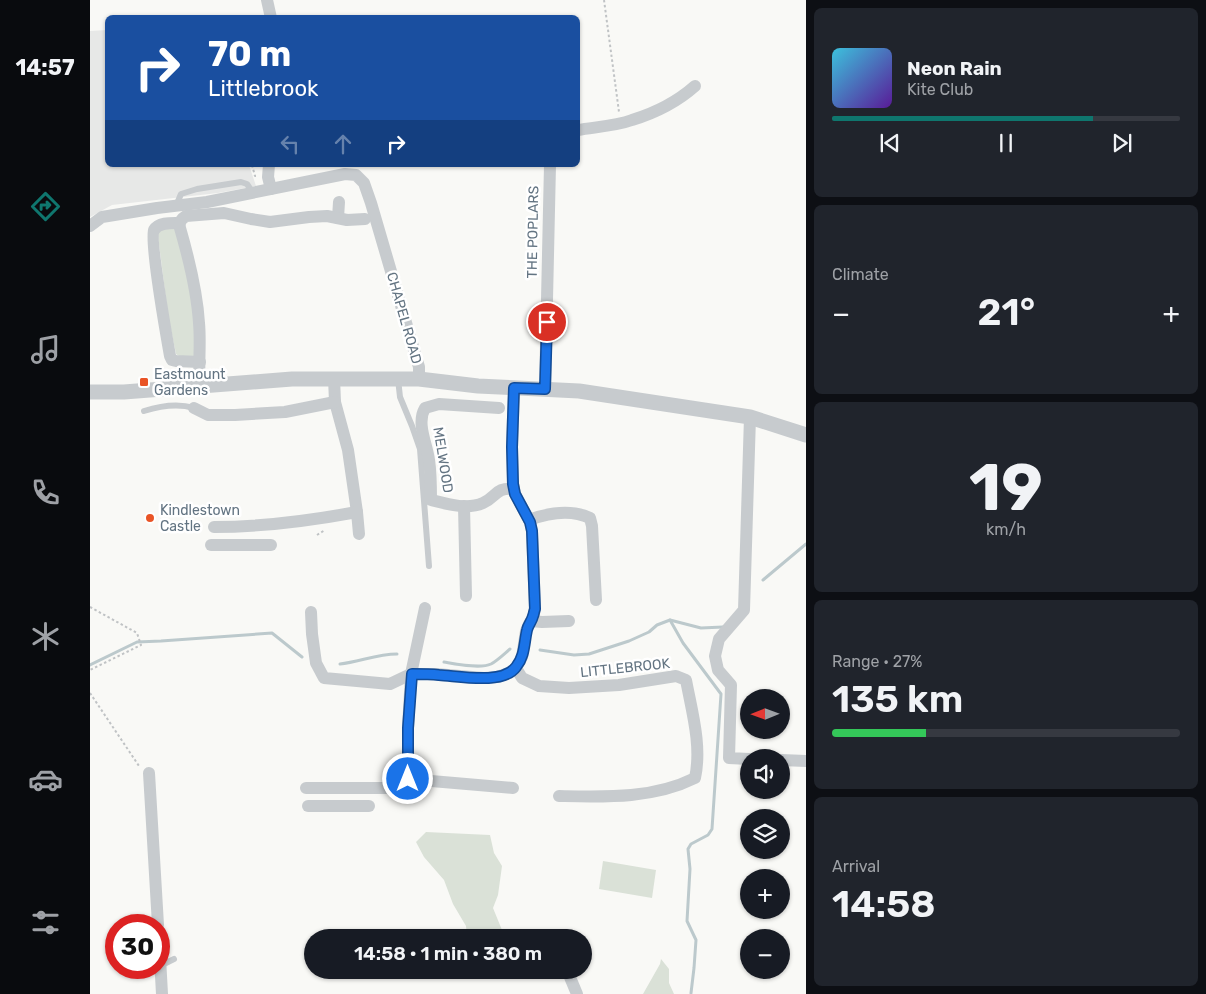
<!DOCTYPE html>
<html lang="en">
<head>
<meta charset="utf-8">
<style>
	body { margin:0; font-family:Rubik,sans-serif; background:#20242c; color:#f1f3f6; height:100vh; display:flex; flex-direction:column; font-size:19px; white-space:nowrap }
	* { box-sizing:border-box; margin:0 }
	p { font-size:16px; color:#9ea1a6 }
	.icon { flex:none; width:28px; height:28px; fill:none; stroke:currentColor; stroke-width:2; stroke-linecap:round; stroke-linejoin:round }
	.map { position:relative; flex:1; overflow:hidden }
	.drawer { display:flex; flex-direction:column; gap:8px; padding:8px; background:#0d0f14; width:400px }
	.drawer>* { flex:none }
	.banner { position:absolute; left:15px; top:15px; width:475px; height:152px; border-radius:8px; box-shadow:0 1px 4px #0004; background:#1a4fa0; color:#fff; overflow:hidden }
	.needle { width:32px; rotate:269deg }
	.fabs { position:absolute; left:650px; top:689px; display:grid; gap:10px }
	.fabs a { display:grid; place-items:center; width:50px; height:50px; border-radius:50%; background:#171b24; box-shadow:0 1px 4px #0004; font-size:25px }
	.speed { position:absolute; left:15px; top:914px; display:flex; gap:10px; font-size:25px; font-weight:700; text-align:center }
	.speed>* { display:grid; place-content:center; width:65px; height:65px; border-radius:50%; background:#171b24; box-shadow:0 1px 4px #0004; line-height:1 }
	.speed .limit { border:8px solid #d22; background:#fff; color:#111 }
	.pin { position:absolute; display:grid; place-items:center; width:42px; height:42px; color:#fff; margin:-21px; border:2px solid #fff; border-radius:50%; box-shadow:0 1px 5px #0007 }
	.me { position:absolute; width:55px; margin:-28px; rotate:0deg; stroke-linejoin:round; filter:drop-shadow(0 0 4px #0008) }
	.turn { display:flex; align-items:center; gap:18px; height:105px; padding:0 20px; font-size:22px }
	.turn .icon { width:65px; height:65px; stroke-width:2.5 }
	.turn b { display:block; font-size:35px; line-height:42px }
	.lanes { display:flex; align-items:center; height:48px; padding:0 20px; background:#0003; justify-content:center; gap:25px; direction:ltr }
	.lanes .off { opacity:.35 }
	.big { font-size:38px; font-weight:600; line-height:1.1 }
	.drawer .widget { flex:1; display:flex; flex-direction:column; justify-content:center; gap:8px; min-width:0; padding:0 18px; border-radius:8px; background:#20242c }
	.drawer .dial { align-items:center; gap:0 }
	.dial b { font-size:65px; line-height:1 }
	.song { display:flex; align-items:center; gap:15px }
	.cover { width:60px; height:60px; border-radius:8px; background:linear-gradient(135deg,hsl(190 70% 55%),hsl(270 70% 35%)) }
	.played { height:5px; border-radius:2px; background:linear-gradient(90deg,#0f766e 75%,#363941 75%) }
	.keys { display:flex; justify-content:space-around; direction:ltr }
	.heat { display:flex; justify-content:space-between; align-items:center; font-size:28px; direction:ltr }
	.charge { height:8px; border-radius:4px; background:linear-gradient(90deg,#34c759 27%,#363941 0) }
	.trip { position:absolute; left:214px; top:929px; width:288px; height:50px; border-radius:25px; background:#171b24; box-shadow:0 1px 4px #0004; font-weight:600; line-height:50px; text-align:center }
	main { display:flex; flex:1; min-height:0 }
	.menu { display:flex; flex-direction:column; width:90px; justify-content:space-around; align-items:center; background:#090b0e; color:#9ea1a6 }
	.menu .icon { width:35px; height:35px }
	.menu .on { color:#0f766e }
	.menu b { font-size:22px; color:#f1f3f6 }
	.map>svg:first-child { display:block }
</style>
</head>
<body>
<main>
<nav class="menu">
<b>14:57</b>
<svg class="icon on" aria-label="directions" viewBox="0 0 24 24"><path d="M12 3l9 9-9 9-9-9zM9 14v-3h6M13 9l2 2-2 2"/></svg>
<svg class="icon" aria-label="music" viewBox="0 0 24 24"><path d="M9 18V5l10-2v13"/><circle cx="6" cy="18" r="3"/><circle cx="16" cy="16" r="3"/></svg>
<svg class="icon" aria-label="phone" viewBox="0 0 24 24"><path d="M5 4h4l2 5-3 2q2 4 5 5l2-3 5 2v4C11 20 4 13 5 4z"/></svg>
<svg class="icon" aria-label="climate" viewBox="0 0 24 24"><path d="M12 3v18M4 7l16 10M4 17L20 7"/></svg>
<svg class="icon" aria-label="car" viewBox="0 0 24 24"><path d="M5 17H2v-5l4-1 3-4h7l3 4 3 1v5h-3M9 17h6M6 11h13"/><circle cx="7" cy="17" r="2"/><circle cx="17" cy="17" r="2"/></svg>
<svg class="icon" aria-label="filters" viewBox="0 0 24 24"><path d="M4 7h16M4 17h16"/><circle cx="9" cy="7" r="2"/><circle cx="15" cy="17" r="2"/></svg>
</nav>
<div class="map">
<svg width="716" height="994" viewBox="0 0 716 994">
	<rect width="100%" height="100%" fill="#f9f9f6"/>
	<path fill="#e7e8e7" d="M17 30 18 165H159L166 186 128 193 22 205 0 217V31Z"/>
	<g fill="#dae1d7">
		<path d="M87 228 103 298 105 356H89L86 354 78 315 68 236 69 230Z"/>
		<path d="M336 832 400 835 404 853 412 866 408 895 403 908 412 930 411 937H377L376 926 363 904 354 880 334 857 326 842Z"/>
		<path d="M513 861 566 870 562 898 509 889Z"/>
		<path d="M571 959 579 969V983L584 994H553L570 964Z"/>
	</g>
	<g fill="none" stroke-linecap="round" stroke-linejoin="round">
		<g stroke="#bcc9cc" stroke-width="3">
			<path d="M673 580 716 544"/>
			<path d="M580 620 593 643 631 694 622 829 618 835 601 844 598 849 600 869 597 921 606 940 604 968 601 993"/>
			<path d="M450 650 484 655 499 654 539 641 559 632 567 625 580 620 611 628 633 627"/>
			<path d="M354 662C366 664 390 669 401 664 408 660 414 654 420 649"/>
			<path d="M250 664C269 662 287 654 307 654"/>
			<path d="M0 665 47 642 71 641 182 633 212 657"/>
		</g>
		<g stroke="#c0c3c5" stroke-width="2" stroke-dasharray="2.5 2.5" stroke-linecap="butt">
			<path d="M514 0 529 112"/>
			<path d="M162 165 165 176H166"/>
			<path d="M227 535 235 530"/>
			<path d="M0 607 47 633 51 645 0 670"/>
			<path d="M0 693 49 766"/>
		</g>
		<g stroke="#c7cbce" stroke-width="6">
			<path d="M86 206 91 194 107 189 151 182 157 184 163 193"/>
			<path d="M308 379 310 397 322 426 330 449 339 566"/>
			<path d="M54 411C70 406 87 403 104 408"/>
			<path d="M70 966 84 959"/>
		</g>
		<g stroke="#c7cbce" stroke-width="12">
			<path d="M177 0 181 18"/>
			<path d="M488 130C505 127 526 126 542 120 565 113 587 102 605 86"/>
			<path d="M179 165 178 177 181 189"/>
			<path d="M248 218 249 202"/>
			<path d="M89 223C82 223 69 222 64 230 59 238 77 339 80 356L82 360 86 361 110 362"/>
			<path d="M0 226 12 217 67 208 117 202 255 174 266 175 274 183 281 203 329 367V379"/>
			<path d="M244 378 245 402 258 450 267 512"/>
			<path d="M110 386C108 365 111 344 109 323 107 291 99 259 90 228 89 222 91 219 96 216L134 213 161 219 180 222 219 217 237 216 257 220 275 219"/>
			<path d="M455 389 460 165"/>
			<path d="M104 408 118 415H145L195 412 245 402"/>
			<path d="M409 408 349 404 335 408C326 423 337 444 339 460 341 473 341 487 341 500 357 504 377 510 393 503 407 497 405 487 424 489"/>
			<path d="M374 506 376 596"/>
			<path d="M439 520C458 513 481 509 500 518L502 526 506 600"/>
			<path d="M124 527C173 527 218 521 267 512L269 534"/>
			<path d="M121 545H181"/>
			<path d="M335 608 321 674 318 728V779L423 788"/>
			<path d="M221 612 222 634 226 663 234 678 300 684 321 674H346L394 678 407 677 419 673 426 668 432 657 436 631 439 624 443 618 445 609 442 531 440 522 425 494 423 484 422 447 424 388"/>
			<path d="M441 621 452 622 479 621"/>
			<path d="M426 668 432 678 449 686 479 688 529 685 586 676 596 680C602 712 612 746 605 778 563 799 515 797 469 796"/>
			<path d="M659 759 639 758 641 685 628 670 625 656 629 639 654 610 660 417"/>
			<path d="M691 760 716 761"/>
			<path d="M59 773 68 925"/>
			<path d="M216 788H310L318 779"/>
			<path d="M218 806H279"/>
			<path d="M69 939 72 994"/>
			<path d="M477 970 487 994"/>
		</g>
		<path stroke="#c7cbce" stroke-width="15" d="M0 392H34L202 379H329L388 386 489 391 660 417 716 435"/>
	</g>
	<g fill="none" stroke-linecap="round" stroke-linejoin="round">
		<defs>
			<path id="route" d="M318 779V728L322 674C330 674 340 674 349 675 369 676 413 685 426 667 435 656 434 643 437 630 438 625 442 621 443 616 444 614 444 611 445 609L442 531 440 522 425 494 423 484 422 447 424 388 455 389 457 322"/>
		</defs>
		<use href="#route" stroke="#114b97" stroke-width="12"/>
		<use href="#route" stroke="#1a73e8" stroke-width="9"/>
	</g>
	<g fill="#e95426" stroke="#fff" stroke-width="2">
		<rect x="49" y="377" width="10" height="10" rx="2.5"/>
		<circle cx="60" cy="518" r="5"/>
	</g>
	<g text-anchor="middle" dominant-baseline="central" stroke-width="5" stroke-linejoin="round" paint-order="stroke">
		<g font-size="14" fill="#637482" stroke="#fff">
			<text transform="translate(443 232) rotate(-89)">THE POPLARS</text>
			<text transform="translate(314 318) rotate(74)">CHAPEL ROAD</text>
			<text transform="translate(353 460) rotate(81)">MELWOOD</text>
			<text transform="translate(535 668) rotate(-6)">LITTLEBROOK</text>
		</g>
		<g font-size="14" fill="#637482" stroke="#fff" text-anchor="start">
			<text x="64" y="374">Eastmount<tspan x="64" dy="16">Gardens</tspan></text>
			<text x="70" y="510">Kindlestown<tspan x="70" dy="16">Castle</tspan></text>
		</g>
	</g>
</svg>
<div class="fabs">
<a><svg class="needle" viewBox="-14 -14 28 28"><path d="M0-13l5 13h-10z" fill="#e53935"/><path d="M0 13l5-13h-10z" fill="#9ea1a6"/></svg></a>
<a><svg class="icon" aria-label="sound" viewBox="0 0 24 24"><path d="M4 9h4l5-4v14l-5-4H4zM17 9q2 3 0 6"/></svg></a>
<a><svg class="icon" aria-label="layers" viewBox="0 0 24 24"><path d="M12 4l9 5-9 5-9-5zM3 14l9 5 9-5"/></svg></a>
<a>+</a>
<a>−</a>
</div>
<div class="speed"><div class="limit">30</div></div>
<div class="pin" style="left:457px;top:322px;background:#d93025"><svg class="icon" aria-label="arrive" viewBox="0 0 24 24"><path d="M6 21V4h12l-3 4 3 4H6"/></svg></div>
<svg class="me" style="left:318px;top:779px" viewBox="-20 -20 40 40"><circle r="17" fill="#1a73e8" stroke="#fff" stroke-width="3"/><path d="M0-11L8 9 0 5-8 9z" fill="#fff"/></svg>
<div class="trip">14:58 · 1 min · 380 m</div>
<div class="banner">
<div class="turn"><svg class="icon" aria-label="right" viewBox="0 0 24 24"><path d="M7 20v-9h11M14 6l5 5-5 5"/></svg><div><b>70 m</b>Littlebrook</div></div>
<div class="lanes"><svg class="icon off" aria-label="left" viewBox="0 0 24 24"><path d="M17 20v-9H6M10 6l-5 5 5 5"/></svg><svg class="icon off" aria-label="ahead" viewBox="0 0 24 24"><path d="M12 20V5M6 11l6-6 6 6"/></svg><svg class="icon" aria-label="right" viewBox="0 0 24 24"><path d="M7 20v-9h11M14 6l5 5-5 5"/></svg></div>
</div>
</div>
<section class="drawer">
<div class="widget">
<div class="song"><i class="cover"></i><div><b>Neon Rain</b><p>Kite Club</p></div></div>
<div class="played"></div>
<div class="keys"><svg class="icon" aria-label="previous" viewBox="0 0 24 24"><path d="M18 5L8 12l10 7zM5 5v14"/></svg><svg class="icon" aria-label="pause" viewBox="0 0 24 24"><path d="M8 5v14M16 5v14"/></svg><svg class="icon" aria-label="next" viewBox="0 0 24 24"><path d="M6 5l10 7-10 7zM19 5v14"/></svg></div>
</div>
<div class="widget"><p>Climate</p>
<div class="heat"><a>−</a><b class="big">21°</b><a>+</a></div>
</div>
<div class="widget dial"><b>19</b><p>km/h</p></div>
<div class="widget"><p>Range · 27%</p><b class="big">135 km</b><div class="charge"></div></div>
<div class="widget"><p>Arrival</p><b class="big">14:58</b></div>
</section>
</main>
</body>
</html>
